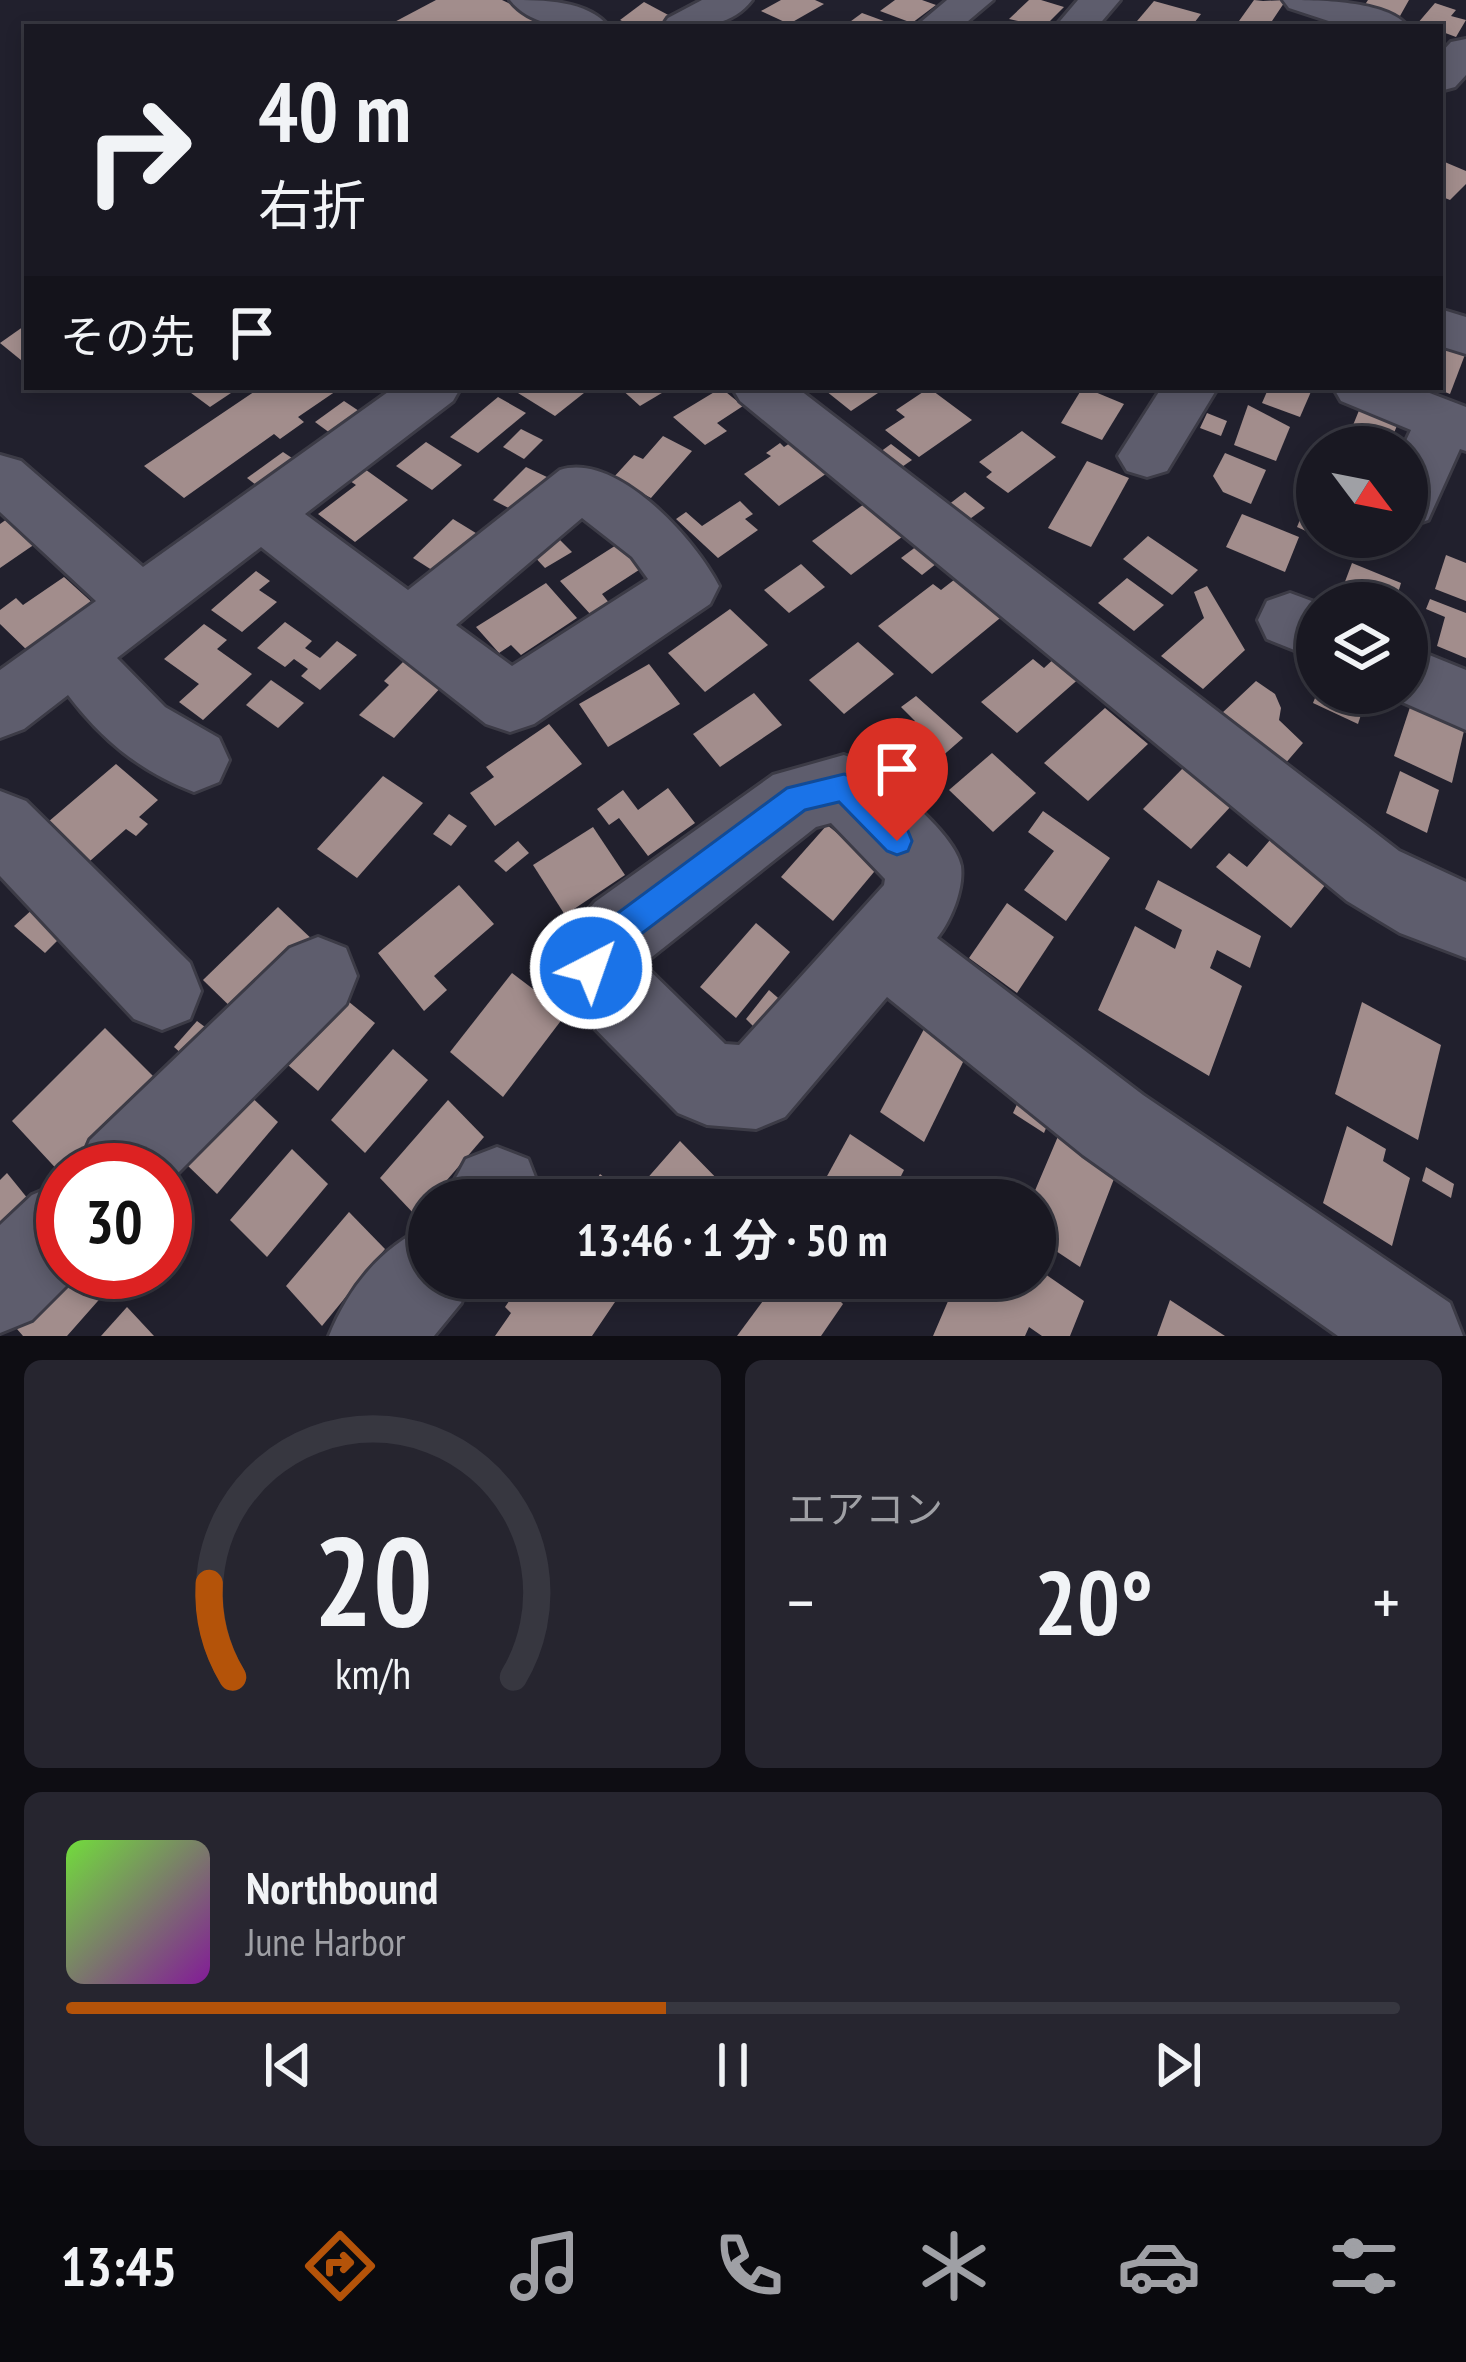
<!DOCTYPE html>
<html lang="ja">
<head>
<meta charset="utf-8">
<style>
	body { margin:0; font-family:"PT Sans Narrow","Noto Sans JP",sans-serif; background:#26252f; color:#f1f3f6; height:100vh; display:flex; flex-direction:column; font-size:45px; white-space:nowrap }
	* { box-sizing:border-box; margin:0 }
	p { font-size:39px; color:#9fa0a5 }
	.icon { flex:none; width:66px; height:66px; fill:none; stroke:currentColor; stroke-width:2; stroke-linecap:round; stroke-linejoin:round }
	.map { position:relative; height:1336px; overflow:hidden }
	.drawer { display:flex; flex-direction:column; gap:24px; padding:24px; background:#0e0d13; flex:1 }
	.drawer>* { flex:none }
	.top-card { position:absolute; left:24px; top:24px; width:1419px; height:366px; border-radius:0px; box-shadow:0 6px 18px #0003,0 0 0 3px #373740; background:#191822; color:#f1f3f6; overflow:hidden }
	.needle { width:78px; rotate:122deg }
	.buttons { position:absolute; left:1296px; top:426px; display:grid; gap:24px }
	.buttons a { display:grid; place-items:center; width:132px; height:132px; border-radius:50%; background:#191822; box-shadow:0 6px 18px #0003,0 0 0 3px #373740; font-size:60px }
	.speed { position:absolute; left:36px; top:1143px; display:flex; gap:24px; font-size:60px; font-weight:700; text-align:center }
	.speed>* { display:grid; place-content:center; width:156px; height:156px; border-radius:50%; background:#191822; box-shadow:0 6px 18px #0003,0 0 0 3px #373740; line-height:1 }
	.speed .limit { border:18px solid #d22; background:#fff; color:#111 }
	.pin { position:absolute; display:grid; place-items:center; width:102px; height:102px; color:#fff; margin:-123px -51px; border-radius:50% 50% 50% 0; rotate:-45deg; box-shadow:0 0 12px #0007 }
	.pin .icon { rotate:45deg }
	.me { position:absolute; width:132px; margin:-66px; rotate:41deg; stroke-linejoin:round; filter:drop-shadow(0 0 9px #0008) }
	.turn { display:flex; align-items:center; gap:42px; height:252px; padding:0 36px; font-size:54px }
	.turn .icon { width:156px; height:156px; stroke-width:2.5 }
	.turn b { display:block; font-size:84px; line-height:102px }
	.then { display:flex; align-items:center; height:114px; padding:0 36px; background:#0003; gap:24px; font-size:45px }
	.big { font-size:90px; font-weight:700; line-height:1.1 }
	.drawer .card { flex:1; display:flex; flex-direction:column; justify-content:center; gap:18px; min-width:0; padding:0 42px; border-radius:18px; background:#26252f }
	.drawer .dial { align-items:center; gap:0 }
	.dial svg { height:312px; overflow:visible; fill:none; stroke:#373740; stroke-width:7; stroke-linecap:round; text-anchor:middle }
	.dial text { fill:#f1f3f6; stroke:none }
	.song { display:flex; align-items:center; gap:36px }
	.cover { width:144px; height:144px; border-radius:18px; background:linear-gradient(135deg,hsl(100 70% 55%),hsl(290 70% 35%)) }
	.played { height:12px; border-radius:6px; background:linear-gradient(90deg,#b45309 45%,#373740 45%) }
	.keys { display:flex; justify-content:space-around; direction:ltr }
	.heat { display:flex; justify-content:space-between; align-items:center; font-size:66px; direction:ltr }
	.drawer .tiles { flex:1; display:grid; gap:24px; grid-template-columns:1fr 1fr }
	.card:last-child { grid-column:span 2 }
	.trip { position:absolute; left:408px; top:1179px; width:648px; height:120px; border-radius:60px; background:#191822; box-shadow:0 6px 18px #0003,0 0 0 3px #373740; font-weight:700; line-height:120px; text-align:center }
	.tab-bar { display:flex; height:192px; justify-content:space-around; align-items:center; background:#0a0a0e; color:#9fa0a5 }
	.tab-bar .icon { width:84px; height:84px }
	.tab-bar .selected { color:#b45309 }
	.tab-bar b { font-size:54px; color:#f1f3f6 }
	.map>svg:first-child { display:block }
</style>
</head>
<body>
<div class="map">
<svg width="1466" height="1336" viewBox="0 0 1466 1336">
	<rect width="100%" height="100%" fill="#21202d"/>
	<g fill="#a28d8c">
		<path d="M436 0H502L561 27H385Z"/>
		<path d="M781 0H815L824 4 789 24 761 11Z"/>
		<path d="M895 0H922L936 5 912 23 880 11Z"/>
		<path d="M1029 0H1041L1064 7 1044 27 1009 19Z"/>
		<path d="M1254 0 1263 1 1286 0 1268 27 1239 21Z"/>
		<path d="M1368 0H1409L1400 16 1364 6Z"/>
		<path d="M1154 1 1201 14 1191 27H1132Z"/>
		<path d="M644 2 672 17 653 27H634L620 20Z"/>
		<path d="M1435 3 1456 10 1451 16 1466 20 1456 37 1440 31V27L1417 24Z"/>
		<path d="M862 13 892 24 843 27Z"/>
		<path d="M1440 160 1466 171V184L1450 200 1440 196Z"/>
		<path d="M27 324V365L0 343Z"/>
		<path d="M1440 342 1466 352 1450 394 1440 390Z"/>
		<path d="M183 387H240L210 407Z"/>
		<path d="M261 387H342L298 417 304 422 280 439 274 434 184 498 144 466Z"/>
		<path d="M526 387H585L589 389 555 416 518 393Z"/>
		<path d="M619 387H672L640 406Z"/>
		<path d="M821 387H887L851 411Z"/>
		<path d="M1083 387 1124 404 1102 440 1061 423Z"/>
		<path d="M1269 387H1313L1300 417 1262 403Z"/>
		<path d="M721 388 743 406 717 423 727 431 705 445 673 417Z"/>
		<path d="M929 388 972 420 919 457 885 430 905 417 896 410Z"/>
		<path d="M498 397 526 413 478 453 450 437Z"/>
		<path d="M344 401 359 411 330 433 315 422Z"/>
		<path d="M1248 405 1290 427 1276 461 1234 445Z"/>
		<path d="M1360 408 1398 423 1392 438 1403 441 1401 447H1364L1347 440Z"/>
		<path d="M1207 413 1227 421 1221 436 1200 428Z"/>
		<path d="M521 429 543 440 524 459 503 447Z"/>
		<path d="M1022 431 1056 457 1008 493 986 477 992 472 979 462Z"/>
		<path d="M663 436 692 451 651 498 613 478 634 455 643 459Z"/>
		<path d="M796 439 833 469 779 506 744 474 771 456 766 453 780 443 784 447Z"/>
		<path d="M426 442 462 465 432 490 396 466Z"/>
		<path d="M891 444 912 460 896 471 876 455Z"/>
		<path d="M283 452 292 458 256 485 247 478Z"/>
		<path d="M1225 453 1266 470 1251 504 1223 492 1213 476Z"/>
		<path d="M1087 461 1129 478 1091 547 1048 528Z"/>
		<path d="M362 467 408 500 355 542 318 514 356 485 347 479Z"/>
		<path d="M526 467 549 478 516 512 493 500Z"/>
		<path d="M965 492 985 508 967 521 948 505Z"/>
		<path d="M1309 498 1317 501V536L1297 527Z"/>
		<path d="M740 501 753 514 745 519 758 530 718 558 676 519 686 512 702 526Z"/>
		<path d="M867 502 906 534 851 575 812 541Z"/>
		<path d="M1242 514 1299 537 1285 572 1226 547Z"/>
		<path d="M7 519 35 544 0 568V524Z"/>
		<path d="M453 519 484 538 443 577 413 558Z"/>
		<path d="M1148 536 1198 570 1172 595 1123 559Z"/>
		<path d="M557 537 572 552 545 568 531 553Z"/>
		<path d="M621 542 645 566 602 594 610 604 592 616 560 581Z"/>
		<path d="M921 543 941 560 922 575 901 558Z"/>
		<path d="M1446 555 1466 563V601L1435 589Z"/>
		<path d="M1352 563 1401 583 1395 603H1337Z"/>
		<path d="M801 564 825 587 789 613 764 590Z"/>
		<path d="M256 571 270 581 259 590 277 602 242 632 211 610Z"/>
		<path d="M959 576 1005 614 932 674 878 626 933 584 941 590Z"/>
		<path d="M64 577 96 606 30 653 0 624V610L16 598 23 605Z"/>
		<path d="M1127 578 1164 605 1134 631 1098 603Z"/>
		<path d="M546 583 577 618 521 655 511 645 499 653 476 627Z"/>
		<path d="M1207 586 1245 650 1203 689 1161 656 1204 618 1194 592Z"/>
		<path d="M1430 599 1466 613V658L1437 646 1445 617 1426 609Z"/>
		<path d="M730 609 768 645 705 692 668 653Z"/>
		<path d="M285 622 312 641 305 648 320 658 337 641 357 655 320 690 301 676 308 669 294 659 285 667 257 648Z"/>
		<path d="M204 624 227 640 217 649 252 674 203 720 179 702 199 684 164 659Z"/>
		<path d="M858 642 894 674 844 714 809 680Z"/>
		<path d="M1058 655 1082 676 1017 733 981 702 1033 659 1044 668Z"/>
		<path d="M406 659 444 684 394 738 359 715 389 685 384 681Z"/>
		<path d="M649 664 680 704 608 747 579 704Z"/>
		<path d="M271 680 304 703 278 728 246 705Z"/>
		<path d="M1256 681 1275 694 1281 708 1279 720 1303 743 1284 765 1221 714Z"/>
		<path d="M754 693 782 725 720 767 693 734Z"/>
		<path d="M1317 693H1368L1358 724 1313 703Z"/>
		<path d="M916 696 963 738 907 787 874 755 915 721 901 707Z"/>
		<path d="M1413 698 1466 722 1452 783 1394 756Z"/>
		<path d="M1105 708 1148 744 1088 801 1044 763Z"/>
		<path d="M549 724 582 764 495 826 470 793 494 777 486 767Z"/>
		<path d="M992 753 1036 793 993 832 949 790Z"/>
		<path d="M116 764 158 800 139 817 148 824 136 836 126 829 90 861 48 822Z"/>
		<path d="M1185 766 1233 804 1191 849 1143 809Z"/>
		<path d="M1400 771 1439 790 1427 833 1386 813Z"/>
		<path d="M383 776 423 803 357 878 317 849Z"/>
		<path d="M668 788 695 823 648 856 619 818 609 825 597 809 623 790 638 810Z"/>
		<path d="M1043 811 1110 858 1066 921 1024 890 1054 851 1028 832Z"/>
		<path d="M449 814 467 826 451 846 433 834Z"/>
		<path d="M827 825 879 866 833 921 781 877Z"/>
		<path d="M593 827 625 875 565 915 533 865Z"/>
		<path d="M1270 840 1326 884 1291 928 1216 867 1229 853 1247 867Z"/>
		<path d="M518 841 529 853 506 872 494 861Z"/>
		<path d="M1158 880 1261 936 1250 968 1217 950 1210 968 1242 986 1209 1076 1098 1010 1135 926 1175 949 1182 930 1145 909Z"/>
		<path d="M459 885 494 924 434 976 447 990 424 1011 378 953Z"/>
		<path d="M1007 903 1054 937 1017 993 969 958Z"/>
		<path d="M35 907 66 932 45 953 14 926Z"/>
		<path d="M278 907 316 943 242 1018 203 980Z"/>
		<path d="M756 923 790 952 736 1018 700 987Z"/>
		<path d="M512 973 566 1014 503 1097 450 1052Z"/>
		<path d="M769 990 785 1004 760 1033 746 1019Z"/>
		<path d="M338 993 375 1023 318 1091 281 1059Z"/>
		<path d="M1362 1002 1441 1045 1418 1140 1335 1094Z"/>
		<path d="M197 1021 217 1036 193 1064 174 1047Z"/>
		<path d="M105 1028 155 1078 63 1170V1176L12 1121Z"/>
		<path d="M924 1029 966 1056 924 1142 880 1112Z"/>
		<path d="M393 1049 428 1080 365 1153 331 1120Z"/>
		<path d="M1023 1091 1053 1111 1044 1133 1013 1113Z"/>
		<path d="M247 1093 278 1122 217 1194 186 1164Z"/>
		<path d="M448 1100 484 1137 416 1216 380 1178Z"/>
		<path d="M1347 1126 1386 1149 1383 1161 1410 1178 1392 1246 1323 1203Z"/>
		<path d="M850 1134 904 1170 889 1200H814Z"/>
		<path d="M1059 1134 1117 1171 1080 1267 1035 1237V1200H1031Z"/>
		<path d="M680 1141 727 1189 719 1200 586 1197 600 1174 630 1198Z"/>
		<path d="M292 1149 328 1184 267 1257 230 1220Z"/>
		<path d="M1426 1167 1454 1184 1451 1198 1422 1181Z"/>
		<path d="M7 1173 37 1210 0 1248V1180Z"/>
		<path d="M349 1212 385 1249 322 1326 286 1286Z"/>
		<path d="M63 1266V1272H100L112 1285 67 1336H23L11 1322Z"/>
		<path d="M1035 1267 1084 1301 1070 1336H1042L1029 1327 1025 1336H933L958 1278H1035Z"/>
		<path d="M537 1278H588L615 1302 592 1336H495L511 1313 505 1307 520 1285 527 1292Z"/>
		<path d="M780 1278H817L843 1304 821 1336H737Z"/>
		<path d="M1170 1300 1225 1336H1157Z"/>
		<path d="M127 1307 154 1336H101Z"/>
	</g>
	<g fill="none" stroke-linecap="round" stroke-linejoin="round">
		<defs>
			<g id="minor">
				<path d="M510 0C543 0 588 0 609 27 576 27 533 30 510 0Z"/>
				<path d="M702 0H752C730 29 695 27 662 27L668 18Z"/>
				<path d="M947 0H993L961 27H915Z"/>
				<path d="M1078 0H1120L1097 27H1055Z"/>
				<path d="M1283 0C1316 0 1388 0 1408 27H1347L1289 8Z"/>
				<path d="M1466 39V75L1455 87 1440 91V54L1451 42Z"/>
				<path d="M1440 309 1466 317V354L1440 346Z"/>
				<path d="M395 387H461L453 401 305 514 408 590 560 470C617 452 695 539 719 586L710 604 534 724 510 732 486 724 261 547 117 658 165 707 219 738 229 760 219 782 194 792C140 771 103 741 68 695L24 729 0 738V670L96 601 0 512V455L21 461 143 567ZM582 518 632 557 648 579 512 666 456 625Z"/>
				<path d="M732 387H796L1399 851 1466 882V958L1400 933 1347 901 740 401Z"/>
				<path d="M1162 387H1218L1167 471 1147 477 1127 471 1118 456Z"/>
				<path d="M1333 387H1414L1466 407V451L1460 449 1428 520 1407 527V447H1403L1411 430 1341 401Z"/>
				<path d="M1290 593 1317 603V659L1267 639 1258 620 1267 601Z"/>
				<path d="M1407 646 1466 670V730L1384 694 1407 693Z"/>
				<path d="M844 755C875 767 955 832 961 866 964 889 951 921 937 938L1143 1095 1450 1303 1463 1336H1338L1083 1155 887 997 785 1117 756 1129 707 1125 678 1113 563 996 552 968 563 940 595 902 773 775ZM831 823 885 879 884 885 739 1045 725 1044 643 964 816 827Z"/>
				<path d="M0 791 26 801 190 963 201 991 190 1019 162 1030 134 1019 0 876Z"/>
				<path d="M318 937 346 948 357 976 346 1004 165 1186V1170H77L90 1140 290 948Z"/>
				<path d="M497 1147 528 1159 540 1190 536 1200H444L466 1159Z"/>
				<path d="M63 1182V1272H80L32 1320 0 1333V1225L32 1195Z"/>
				<path d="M429 1226V1278H471L461 1303 434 1336H329C348 1289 381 1246 429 1226Z"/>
			</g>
		</defs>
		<use href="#minor" stroke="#3c3b46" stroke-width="6"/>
		<use href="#minor" fill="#5e5d6d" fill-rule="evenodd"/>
	</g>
	<path fill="#1a73e8" stroke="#114b97" stroke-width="3" d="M844 774 855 778 908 831 912 841 908 851 897 855 887 851 839 802 805 810 633 940 602 979 591 984 580 979 575 968 611 918 787 788Z"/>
</svg>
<div class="buttons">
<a><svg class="needle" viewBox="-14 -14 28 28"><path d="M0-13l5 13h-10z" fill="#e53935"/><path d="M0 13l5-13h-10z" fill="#9fa0a5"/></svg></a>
<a><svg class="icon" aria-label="layers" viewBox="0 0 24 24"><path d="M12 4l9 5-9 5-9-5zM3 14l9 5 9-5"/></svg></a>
</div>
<div class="speed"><div class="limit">30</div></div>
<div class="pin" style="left:897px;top:841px;background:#d93025"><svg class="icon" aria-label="arrive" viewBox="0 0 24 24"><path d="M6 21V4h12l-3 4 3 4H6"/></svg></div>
<svg class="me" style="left:591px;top:968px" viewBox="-20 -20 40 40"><circle r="17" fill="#1a73e8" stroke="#fff" stroke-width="3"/><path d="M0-11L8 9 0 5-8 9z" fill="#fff"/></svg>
<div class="trip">13:46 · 1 分 · 50 m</div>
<div class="top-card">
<div class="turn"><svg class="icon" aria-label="right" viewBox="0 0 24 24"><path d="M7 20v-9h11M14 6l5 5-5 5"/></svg><div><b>40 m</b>右折</div></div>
<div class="then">その先<svg class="icon" aria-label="arrive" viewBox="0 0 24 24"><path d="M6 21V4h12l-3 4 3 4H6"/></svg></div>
</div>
</div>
<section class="drawer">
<div class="tiles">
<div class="card dial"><svg viewBox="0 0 100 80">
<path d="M14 69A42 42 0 1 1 86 69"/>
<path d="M14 69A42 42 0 0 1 8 45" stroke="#b45309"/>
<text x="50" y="56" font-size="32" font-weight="700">20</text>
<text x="50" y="72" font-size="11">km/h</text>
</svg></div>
<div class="card"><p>エアコン</p>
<div class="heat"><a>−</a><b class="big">20°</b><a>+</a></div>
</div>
<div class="card">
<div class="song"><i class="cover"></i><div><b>Northbound</b><p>June Harbor</p></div></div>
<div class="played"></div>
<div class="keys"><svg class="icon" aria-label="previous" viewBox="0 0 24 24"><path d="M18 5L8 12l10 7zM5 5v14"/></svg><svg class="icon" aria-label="pause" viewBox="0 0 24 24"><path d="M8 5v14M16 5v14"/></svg><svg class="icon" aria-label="next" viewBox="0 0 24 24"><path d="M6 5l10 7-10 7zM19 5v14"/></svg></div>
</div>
</div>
</section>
<nav class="tab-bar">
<b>13:45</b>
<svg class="icon selected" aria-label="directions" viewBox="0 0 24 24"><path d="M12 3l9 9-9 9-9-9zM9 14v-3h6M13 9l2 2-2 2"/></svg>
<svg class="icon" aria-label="music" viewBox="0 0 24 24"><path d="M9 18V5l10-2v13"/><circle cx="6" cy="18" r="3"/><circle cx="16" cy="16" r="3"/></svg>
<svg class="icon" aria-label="phone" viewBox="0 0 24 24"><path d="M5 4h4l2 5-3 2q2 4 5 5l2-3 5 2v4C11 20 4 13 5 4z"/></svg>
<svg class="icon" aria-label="climate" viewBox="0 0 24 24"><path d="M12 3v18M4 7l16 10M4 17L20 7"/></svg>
<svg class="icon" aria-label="car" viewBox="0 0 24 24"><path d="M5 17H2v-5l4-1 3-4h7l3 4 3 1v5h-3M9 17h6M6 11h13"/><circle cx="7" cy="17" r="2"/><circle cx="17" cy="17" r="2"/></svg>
<svg class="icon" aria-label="filters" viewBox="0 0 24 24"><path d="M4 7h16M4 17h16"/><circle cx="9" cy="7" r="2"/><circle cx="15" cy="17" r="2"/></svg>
</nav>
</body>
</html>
